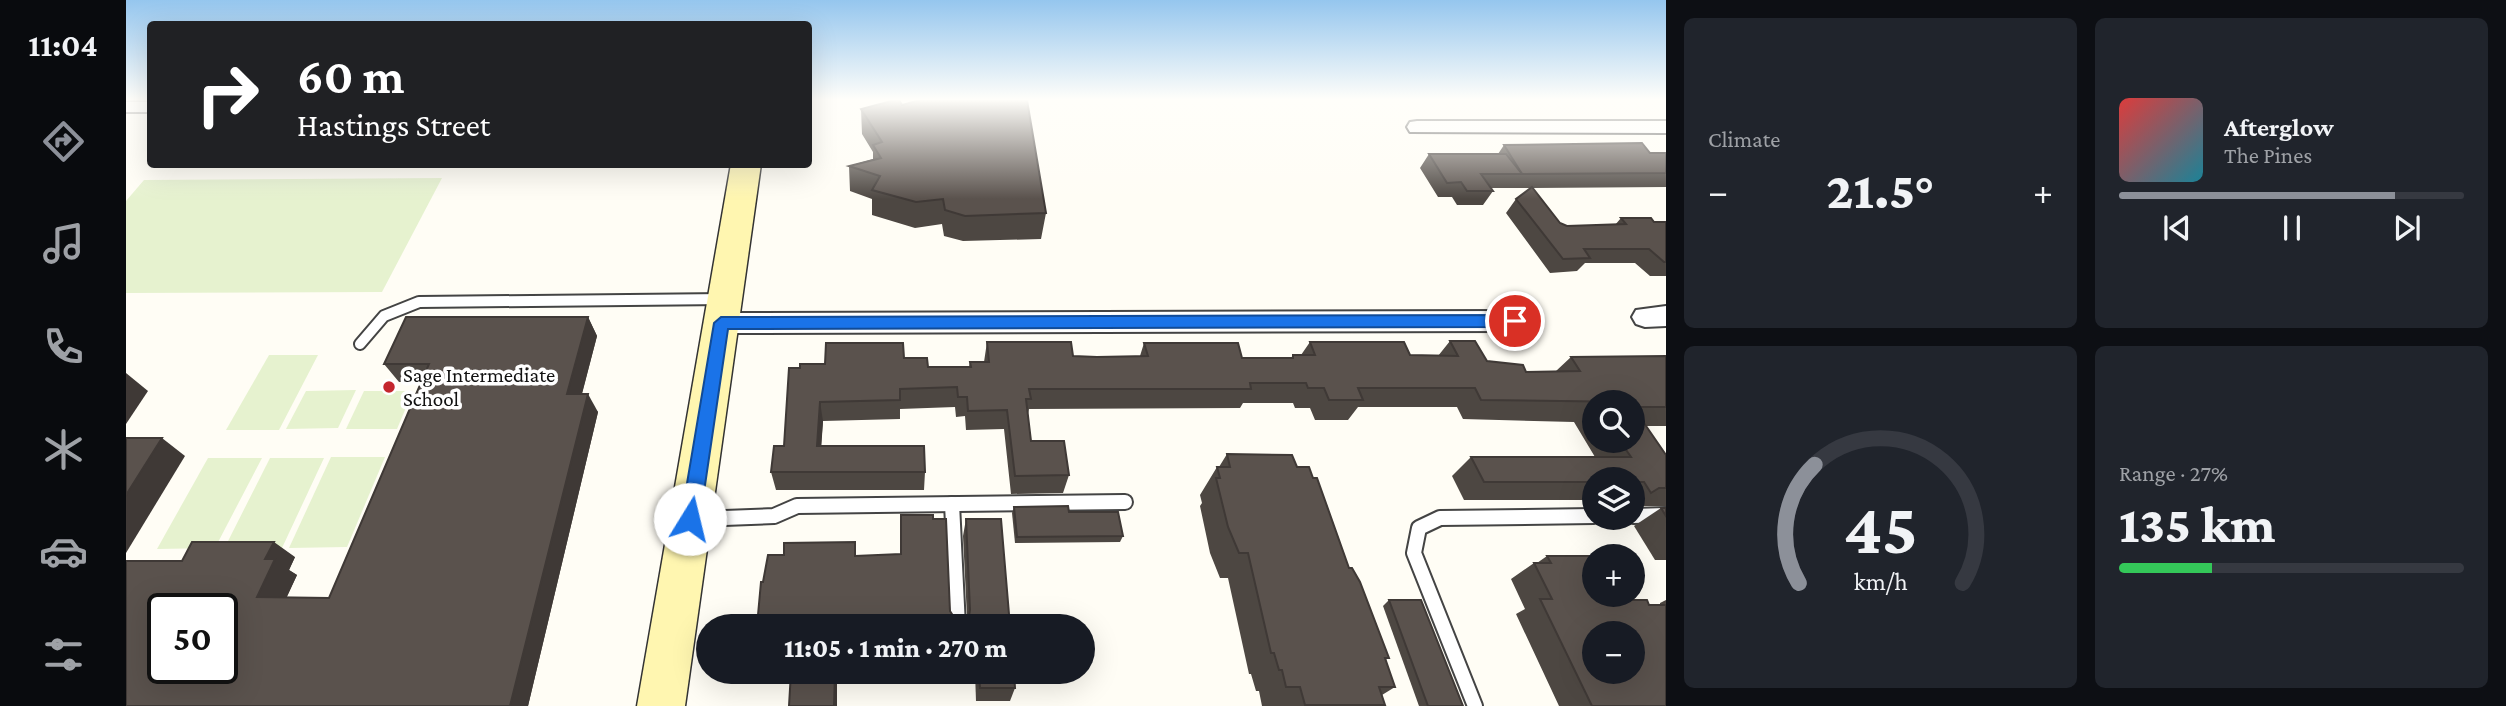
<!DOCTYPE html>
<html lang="en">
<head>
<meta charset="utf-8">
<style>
	body { margin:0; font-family:"Crimson Pro",serif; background:#20242c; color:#f1f3f6; height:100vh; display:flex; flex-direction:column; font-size:26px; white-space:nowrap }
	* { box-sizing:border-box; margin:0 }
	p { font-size:23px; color:#9ea1a6 }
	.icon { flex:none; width:38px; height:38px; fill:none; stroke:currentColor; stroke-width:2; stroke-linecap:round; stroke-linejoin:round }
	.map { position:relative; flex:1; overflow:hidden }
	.sheet { display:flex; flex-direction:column; gap:18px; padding:18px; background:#0d0f14; width:840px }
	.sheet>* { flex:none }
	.hud { position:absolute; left:21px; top:21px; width:665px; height:147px; border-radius:7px; box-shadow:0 7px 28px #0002; background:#202124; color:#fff; overflow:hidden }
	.controls { position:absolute; left:1456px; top:390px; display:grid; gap:14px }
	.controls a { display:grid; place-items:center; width:63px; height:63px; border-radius:50%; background:#171b24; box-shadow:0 7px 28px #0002; font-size:35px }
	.speed { position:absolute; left:21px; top:593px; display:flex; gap:14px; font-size:35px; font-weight:700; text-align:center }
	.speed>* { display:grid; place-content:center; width:91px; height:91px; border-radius:50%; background:#171b24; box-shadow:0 7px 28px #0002; line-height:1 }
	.speed .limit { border:4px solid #111; border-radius:10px; background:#fff; color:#111 }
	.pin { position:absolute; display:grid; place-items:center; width:60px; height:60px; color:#fff; margin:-30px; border:4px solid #fff; border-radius:50%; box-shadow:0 2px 7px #0007 }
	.me { position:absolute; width:77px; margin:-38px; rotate:9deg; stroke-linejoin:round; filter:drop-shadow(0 0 5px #0008) }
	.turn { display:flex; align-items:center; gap:24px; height:147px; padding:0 35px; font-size:32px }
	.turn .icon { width:91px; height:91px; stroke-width:2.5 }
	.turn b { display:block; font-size:49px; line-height:60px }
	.big { font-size:52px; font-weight:800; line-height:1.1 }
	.sheet .tile { flex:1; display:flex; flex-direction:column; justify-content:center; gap:10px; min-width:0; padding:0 24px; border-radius:10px; background:#20242c }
	.sheet .dial { align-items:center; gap:0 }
	.dial svg { height:182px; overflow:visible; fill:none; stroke:#363941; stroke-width:7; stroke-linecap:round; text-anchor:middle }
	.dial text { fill:#f1f3f6; stroke:none }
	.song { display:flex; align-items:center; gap:21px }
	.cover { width:84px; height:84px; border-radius:10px; background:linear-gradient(135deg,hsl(0 70% 55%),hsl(190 70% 35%)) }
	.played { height:7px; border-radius:4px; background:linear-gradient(90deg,#8c9099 80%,#363941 80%) }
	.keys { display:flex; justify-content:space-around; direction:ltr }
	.heat { display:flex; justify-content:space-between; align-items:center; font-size:38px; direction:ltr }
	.charge { height:10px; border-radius:5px; background:linear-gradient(90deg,#34c759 27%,#363941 0) }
	.sheet .tiles { flex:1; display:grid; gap:18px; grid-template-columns:repeat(2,1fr) }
	.trip { position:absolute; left:570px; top:614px; width:399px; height:70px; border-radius:35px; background:#171b24; box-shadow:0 7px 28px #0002; font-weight:800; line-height:70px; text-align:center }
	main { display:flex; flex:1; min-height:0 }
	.dock { display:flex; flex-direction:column; width:126px; justify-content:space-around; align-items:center; background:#090b0e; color:#9ea1a6 }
	.dock .icon { width:49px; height:49px }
	.dock .on { color:#8c9099 }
	.dock b { font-size:32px; color:#f1f3f6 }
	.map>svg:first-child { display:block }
</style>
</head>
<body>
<main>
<nav class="dock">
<b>11:04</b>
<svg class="icon on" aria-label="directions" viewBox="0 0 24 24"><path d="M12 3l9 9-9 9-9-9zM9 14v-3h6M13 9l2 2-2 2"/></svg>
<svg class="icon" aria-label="music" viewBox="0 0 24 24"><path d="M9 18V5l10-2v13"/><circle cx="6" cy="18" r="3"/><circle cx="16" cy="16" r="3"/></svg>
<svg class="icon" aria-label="phone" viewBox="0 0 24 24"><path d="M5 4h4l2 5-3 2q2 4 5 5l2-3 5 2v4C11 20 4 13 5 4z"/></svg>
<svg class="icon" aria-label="climate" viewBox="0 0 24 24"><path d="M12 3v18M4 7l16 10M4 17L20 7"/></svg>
<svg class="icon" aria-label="car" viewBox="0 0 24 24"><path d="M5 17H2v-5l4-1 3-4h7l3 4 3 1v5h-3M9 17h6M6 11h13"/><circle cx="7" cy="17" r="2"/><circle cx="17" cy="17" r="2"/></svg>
<svg class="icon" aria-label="filters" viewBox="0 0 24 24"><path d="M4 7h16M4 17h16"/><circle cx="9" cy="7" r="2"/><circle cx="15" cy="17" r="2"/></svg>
</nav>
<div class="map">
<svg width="1540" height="706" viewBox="0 0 1540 706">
	<rect width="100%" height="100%" fill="#fffdf5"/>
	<g fill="#e6f2cf">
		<path d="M316 178 256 292 0 293V201L18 180Z"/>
		<path d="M143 355H192L153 430H100Z"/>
		<path d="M230 390 212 428 160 429 180 391Z"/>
		<path d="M238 391H287L271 429H220Z"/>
		<path d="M205 457H259L221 547 163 548Z"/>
		<path d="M82 458H136L89 548 31 549Z"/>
		<path d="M144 458H198L156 548 98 549Z"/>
	</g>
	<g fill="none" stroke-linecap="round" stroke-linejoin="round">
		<defs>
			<g id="service-far1">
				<path d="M0 107H24"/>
				<path d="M234 344 258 316 293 302 599 299"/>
			</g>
			<g id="service">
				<path d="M826 504 832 626"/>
				<path d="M1507 516 1540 515"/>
				<path d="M572 519 648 516 671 506 999 502"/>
				<path d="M1349 706 1288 553 1293 528 1314 518 1468 516"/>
			</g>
			<g id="minor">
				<path d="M1291 121H1540V133L1284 132 1281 127 1284 122Z"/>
				<path d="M1540 306V326L1519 327 1510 324 1506 317 1510 310Z"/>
				<path d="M1389 311 1398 314 1402 321 1398 328 1389 331 595 333 586 330 582 323 586 316 595 313Z"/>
			</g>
			<path id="secondary" d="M605 164H635L559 706H511Z"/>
		</defs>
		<use href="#service-far1" stroke="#444" stroke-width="14"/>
		<use href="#service" stroke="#444" stroke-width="18"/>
		<use href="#minor" stroke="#444" stroke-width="4"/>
		<use href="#secondary" stroke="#333" stroke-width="3"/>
		<use href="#service-far1" stroke="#fff" stroke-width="10"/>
		<use href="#service" stroke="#fff" stroke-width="14"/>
		<use href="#minor" fill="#fff" fill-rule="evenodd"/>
		<use href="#secondary" fill="#fff6b0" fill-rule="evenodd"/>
	</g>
	<g fill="#4d4742" fill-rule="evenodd">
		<path d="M776 105 920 213 915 239 837 241 818 236 816 224 789 228 746 215V199L724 191 723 166 747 159V152L736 134 735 109Z"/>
		<path d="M1378 145 1540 153V187L1407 188 1434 223 1441 226 1489 225 1495 218 1528 222H1540V276H1524L1509 263H1459L1451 271 1424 273 1380 213 1390 199 1405 188H1365L1367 191 1357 205H1331L1326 197H1312L1294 168 1303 154H1372Z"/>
		<path d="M462 317 471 336 456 394 472 412 402 706H0L56 561 169 557 163 570 171 575 160 598H203L295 382H273L258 364Z"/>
		<path d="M1324 341 1361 361 1400 372 1430 371 1445 357 1540 356V426H1520L1540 455V506H1507V480H1468V500H1338L1326 476 1345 457H1469L1448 422 1337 419 1331 407H1232L1222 420H1189L1184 408H1169L1167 403H1117L1114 408 903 409 902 414 905 441 943 475 937 493 885 494 878 429 840 430 839 416 830 417 829 407 774 409V419L697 421 695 446 799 472 798 490H650L645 472 658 446 674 368 699 364 778 358 802 367H843L844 362H858L861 342 947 356 971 357 1014 356 1018 343 1116 358H1165L1167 355H1175L1184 342 1284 355 1312 356ZM1468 402H1507V441H1468Z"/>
		<path d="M1101 454 1171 467 1223 568 1263 658 1259 660 1269 687 1256 695 1259 705 1258 706H1136L1133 691H1130L1125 674H1123L1102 578H1094L1084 553 1074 506 1076 503 1074 495 1091 467H1093Z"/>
		<path d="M888 507 943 512 997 536 994 542 889 543 886 513Z"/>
		<path d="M1535 508H1540V560H1529L1508 526Z"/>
		<path d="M840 519 884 626H631L637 582 658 555 729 542 730 556 824 611 829 619 836 621 841 617 837 536Z"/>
		<path d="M1421 556 1468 561 1507 600 1523 605H1534V603L1540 600V706H1433L1390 614 1399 609 1385 579 1408 563H1411Z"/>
		<path d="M1263 600 1337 706H1293L1257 606Z"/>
		<path d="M649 672H726V681L711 682V706H663L665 682H653Z"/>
		<path d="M849 672H888L889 688 884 701H850Z"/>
	</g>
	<g fill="#3f3936">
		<path d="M462 317 471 336 451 412 441 394Z"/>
		<path d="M0 373 22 391 0 424Z"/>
		<path d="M462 394 472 412 402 706H384Z"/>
		<path d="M694 402 697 421 694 465 691 446Z"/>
		<path d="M36 438 59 456 0 553V495Z"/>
		<path d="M148 542 169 557 163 570 171 575 154 612 131 597 139 559Z"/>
		<path d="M709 672 711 682V706H708Z"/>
	</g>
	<g fill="#5a524d" stroke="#3f3936" stroke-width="2" fill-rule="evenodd">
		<path d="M769 100H773L776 105 794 100H901L920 213 839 216 819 210 817 199 790 202 746 190 754 176 723 166 755 158 747 145 756 142 735 109Z"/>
		<path d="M1516 143 1524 153H1540V173L1396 174 1378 145Z"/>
		<path d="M1303 154H1380L1396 174H1355L1367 191H1341L1335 182 1321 183Z"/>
		<path d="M1406 187 1434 223 1441 226 1500 224 1495 218H1525L1528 222H1540V262H1538L1523 249H1458L1464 258 1437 259 1390 199Z"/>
		<path d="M280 317H462L441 394H462L384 706H0V561H56L66 542H148L139 559H149L131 597 203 598 303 364H258ZM37 609H96V668H37Z"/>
		<path d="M1324 341H1349L1361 361 1397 365 1400 372 1454 371 1445 357 1540 356V407H1507L1540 455V488H1533L1525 493 1518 482H1507V480H1468V482H1358L1345 457H1505L1494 441H1507V402L1355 400 1349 388H1232L1237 400H1203L1198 388H1182L1180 383H1124L1125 389H903L905 399H900L905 441H938L943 475 889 476 881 410 842 411 841 397H832L831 387 774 389V400L694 402 691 446H798L799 472H645L648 446H658L663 368H674V364H699L700 343H777L778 358H801L802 367H845L844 362H863L861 342H945L947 356 971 357 1022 356 1018 343H1112L1116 358H1167V355H1189L1184 342H1278L1284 355 1332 356Z"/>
		<path d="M0 438H36L0 495Z"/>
		<path d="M1101 454 1166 455 1171 467H1183L1187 478H1191L1223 568H1226L1234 582 1263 658H1259L1269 687H1253L1259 705H1179L1174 687H1160L1156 670H1153L1148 653H1145L1122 553H1113L1102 527 1090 478H1094L1091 467H1104Z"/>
		<path d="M942 506 943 512H992L997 536 891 537 888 507Z"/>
		<path d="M1535 508H1540V516Z"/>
		<path d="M775 515H807V519H820L824 611 829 619 836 621 843 616 844 610 840 519H875L884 626H631L635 582H637L642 555H658V543L729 542V556L775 554Z"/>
		<path d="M1421 556H1465L1468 561V595H1504L1507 600H1521L1523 605H1540V706H1466L1414 599H1426L1408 563H1425ZM1468 634H1507V672H1468Z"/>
		<path d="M1263 600H1295L1337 706H1302Z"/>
		<path d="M665 672H709L708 706H663Z"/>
		<path d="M853 672H888L889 688H854Z"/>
	</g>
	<linearGradient id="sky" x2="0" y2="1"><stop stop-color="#95c6ee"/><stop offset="0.5" stop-color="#fffefa"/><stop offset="1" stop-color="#fffefa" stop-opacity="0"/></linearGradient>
	<rect width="1540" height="199" fill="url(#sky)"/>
	<path fill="#1a73e8" stroke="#114b97" stroke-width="2" d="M1389 315 1397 321 1389 327 602 329 574 519 571 525 564 527 558 525 555 519 588 323 595 317Z"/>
	<circle fill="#c4262e" stroke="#fff" stroke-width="2.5" cx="263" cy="387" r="7"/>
	<g text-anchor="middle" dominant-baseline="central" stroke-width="7" stroke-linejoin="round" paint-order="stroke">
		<g font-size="21" fill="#111" stroke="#fff" text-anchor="start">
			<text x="277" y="375">Sage Intermediate<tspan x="277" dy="24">School</tspan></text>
		</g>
	</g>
</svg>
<div class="controls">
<a><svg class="icon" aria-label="search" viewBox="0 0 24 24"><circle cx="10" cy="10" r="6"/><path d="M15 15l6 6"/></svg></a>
<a><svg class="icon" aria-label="layers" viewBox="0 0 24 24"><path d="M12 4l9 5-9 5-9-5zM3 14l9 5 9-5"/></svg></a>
<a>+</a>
<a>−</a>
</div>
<div class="speed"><div class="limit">50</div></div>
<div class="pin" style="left:1389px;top:321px;background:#d93025"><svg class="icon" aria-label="arrive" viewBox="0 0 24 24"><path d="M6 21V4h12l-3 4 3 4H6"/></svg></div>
<svg class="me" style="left:564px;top:519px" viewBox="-20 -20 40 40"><circle r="19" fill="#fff"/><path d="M0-13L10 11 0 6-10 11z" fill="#1a73e8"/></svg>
<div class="trip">11:05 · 1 min · 270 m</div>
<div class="hud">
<div class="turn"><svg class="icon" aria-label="right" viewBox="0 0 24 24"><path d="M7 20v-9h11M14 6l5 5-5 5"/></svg><div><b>60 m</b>Hastings Street</div></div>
</div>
</div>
<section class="sheet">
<div class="tiles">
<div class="tile"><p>Climate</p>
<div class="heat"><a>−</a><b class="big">21.5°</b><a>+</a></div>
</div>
<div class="tile">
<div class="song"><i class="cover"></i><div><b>Afterglow</b><p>The Pines</p></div></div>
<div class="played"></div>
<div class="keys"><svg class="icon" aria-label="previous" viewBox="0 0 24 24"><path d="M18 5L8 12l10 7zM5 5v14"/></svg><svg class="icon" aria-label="pause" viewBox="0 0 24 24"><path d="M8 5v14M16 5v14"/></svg><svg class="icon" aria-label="next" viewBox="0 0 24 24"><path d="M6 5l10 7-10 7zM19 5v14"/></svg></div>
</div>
<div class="tile dial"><svg viewBox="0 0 100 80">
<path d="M14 69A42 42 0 1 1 86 69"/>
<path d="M14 69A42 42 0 0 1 21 17" stroke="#8c9099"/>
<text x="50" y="56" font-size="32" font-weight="700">45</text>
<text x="50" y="72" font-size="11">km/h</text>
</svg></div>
<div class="tile"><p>Range · 27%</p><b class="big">135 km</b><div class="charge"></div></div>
</div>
</section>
</main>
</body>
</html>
